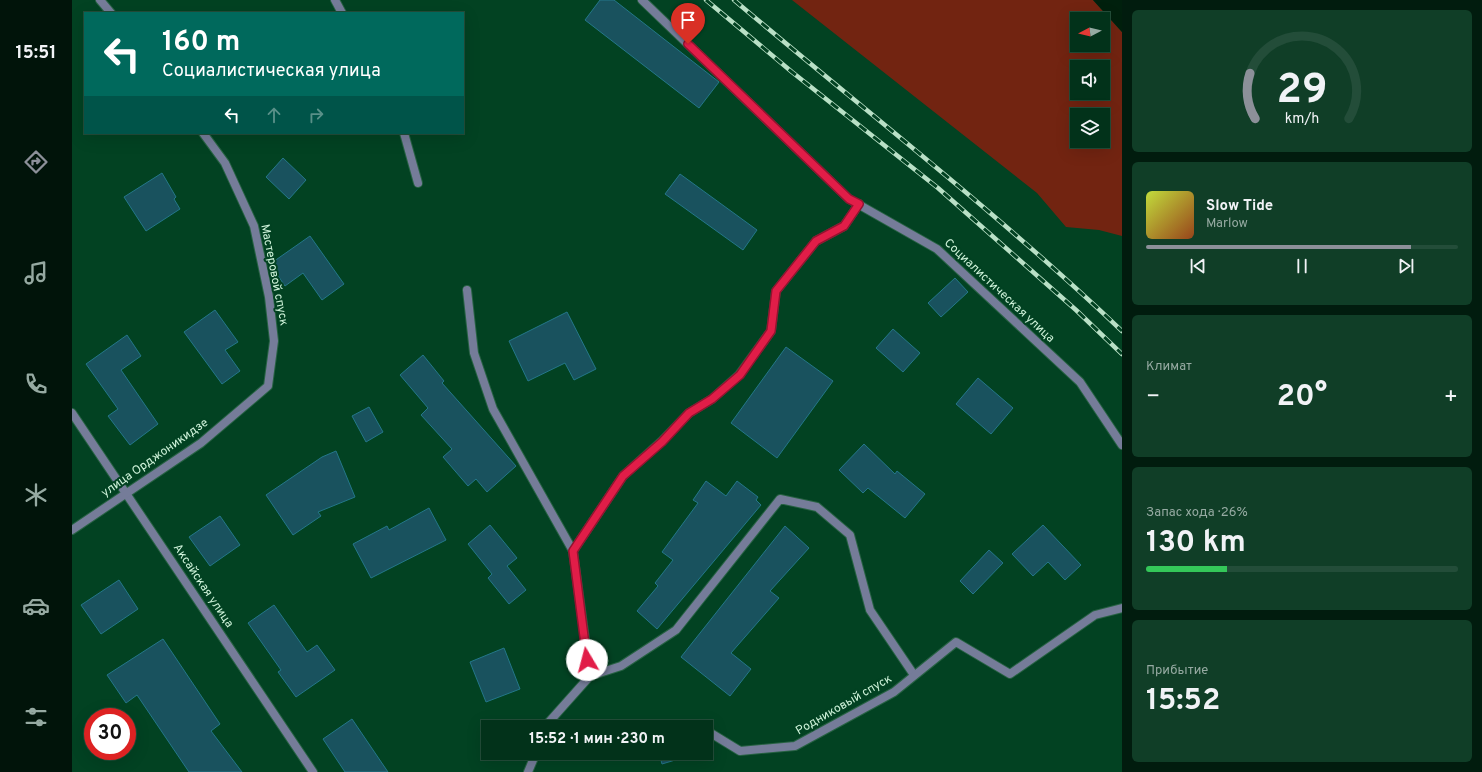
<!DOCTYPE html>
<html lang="ru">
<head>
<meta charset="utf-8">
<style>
	body { margin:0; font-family:Overpass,sans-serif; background:#103e27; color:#f1f3f6; height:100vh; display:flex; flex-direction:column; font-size:15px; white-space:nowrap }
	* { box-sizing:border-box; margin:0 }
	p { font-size:13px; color:#96aaa2 }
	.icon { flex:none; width:22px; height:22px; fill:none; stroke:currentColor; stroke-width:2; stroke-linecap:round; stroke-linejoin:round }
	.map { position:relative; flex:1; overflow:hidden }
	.panel { display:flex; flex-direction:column; gap:10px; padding:10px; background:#011c0e; width:360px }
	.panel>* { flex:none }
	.top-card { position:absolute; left:12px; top:12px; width:380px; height:122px; border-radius:0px; box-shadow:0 4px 16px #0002,0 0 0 1px #234d39; background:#00695c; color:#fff; overflow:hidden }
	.needle { width:26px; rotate:263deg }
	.tools { position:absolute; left:998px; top:12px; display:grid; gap:8px }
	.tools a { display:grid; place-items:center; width:40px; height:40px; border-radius:0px; background:#02321a; box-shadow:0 4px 16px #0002,0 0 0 1px #234d39; font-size:20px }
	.speed { position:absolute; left:12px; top:708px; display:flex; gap:8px; font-size:20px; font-weight:700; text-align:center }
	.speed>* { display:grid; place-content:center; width:52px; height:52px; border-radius:50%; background:#02321a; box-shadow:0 4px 16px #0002,0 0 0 1px #234d39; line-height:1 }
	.speed .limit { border:6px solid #d22; background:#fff; color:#111 }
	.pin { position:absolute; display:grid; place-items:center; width:34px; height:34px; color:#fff; margin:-41px -17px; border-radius:50% 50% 50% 0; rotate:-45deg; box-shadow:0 0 4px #0007 }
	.pin .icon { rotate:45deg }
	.me { position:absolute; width:44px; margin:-22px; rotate:352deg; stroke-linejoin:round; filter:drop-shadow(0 0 3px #0008) }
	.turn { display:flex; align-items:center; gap:14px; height:84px; padding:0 12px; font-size:18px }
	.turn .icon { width:52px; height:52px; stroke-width:2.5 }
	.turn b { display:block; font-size:28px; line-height:34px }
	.lanes { display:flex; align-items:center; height:38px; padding:0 12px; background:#0003; justify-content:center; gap:20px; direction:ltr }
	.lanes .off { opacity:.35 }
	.big { font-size:30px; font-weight:700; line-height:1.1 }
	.panel .widget { flex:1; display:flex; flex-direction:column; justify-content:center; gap:6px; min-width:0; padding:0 14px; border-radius:6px; background:#103e27 }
	.panel .dial { align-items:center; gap:0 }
	.dial svg { height:104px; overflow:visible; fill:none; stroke:#234d39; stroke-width:7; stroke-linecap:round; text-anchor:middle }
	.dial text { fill:#f1f3f6; stroke:none }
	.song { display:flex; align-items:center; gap:12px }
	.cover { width:48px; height:48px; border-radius:6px; background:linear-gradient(135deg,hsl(70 70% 55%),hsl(20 70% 35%)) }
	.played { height:4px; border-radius:2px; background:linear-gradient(90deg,#8c9099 85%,#234d39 85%) }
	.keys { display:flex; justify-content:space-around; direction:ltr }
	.heat { display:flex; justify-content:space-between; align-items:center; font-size:22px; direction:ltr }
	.charge { height:6px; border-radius:3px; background:linear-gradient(90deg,#34c759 26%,#234d39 0) }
	.trip { position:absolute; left:409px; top:720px; width:232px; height:40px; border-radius:0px; background:#02321a; box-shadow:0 4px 16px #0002,0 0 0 1px #234d39; font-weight:700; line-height:40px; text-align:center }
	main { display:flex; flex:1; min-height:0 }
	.tabs { display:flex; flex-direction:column; width:72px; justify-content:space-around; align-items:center; background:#01140a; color:#96aaa2 }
	.tabs .icon { width:28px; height:28px }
	.tabs .active { color:#8c9099 }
	.tabs b { font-size:18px; color:#f1f3f6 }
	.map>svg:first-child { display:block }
</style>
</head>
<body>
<main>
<nav class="tabs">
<b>15:51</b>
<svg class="icon active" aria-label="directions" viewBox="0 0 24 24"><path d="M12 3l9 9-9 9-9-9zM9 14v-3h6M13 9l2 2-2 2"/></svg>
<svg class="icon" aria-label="music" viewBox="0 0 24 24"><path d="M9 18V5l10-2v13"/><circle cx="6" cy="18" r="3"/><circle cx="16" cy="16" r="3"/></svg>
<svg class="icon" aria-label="phone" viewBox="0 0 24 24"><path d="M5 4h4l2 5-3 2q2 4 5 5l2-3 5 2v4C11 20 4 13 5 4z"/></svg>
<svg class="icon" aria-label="climate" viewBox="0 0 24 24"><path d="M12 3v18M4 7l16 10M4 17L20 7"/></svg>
<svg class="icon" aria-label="car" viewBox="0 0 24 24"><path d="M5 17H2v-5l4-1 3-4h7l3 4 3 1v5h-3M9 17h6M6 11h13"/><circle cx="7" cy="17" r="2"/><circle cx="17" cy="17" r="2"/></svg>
<svg class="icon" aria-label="filters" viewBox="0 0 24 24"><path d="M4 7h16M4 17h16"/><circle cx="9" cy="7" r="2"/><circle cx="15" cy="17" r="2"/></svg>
</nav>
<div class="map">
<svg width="1050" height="772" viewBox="0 0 1050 772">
	<rect width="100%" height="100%" fill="#024222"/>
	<path fill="#722411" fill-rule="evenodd" d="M720 0H1021L1050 32V236L1027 230 994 227 965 193ZM1005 19H1031V45H1005ZM1005 67H1031V93H1005ZM1005 115H1031V141H1005Z"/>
	<path fill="#00200d" d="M1021 0H1050V32Z"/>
	<g fill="#19525e" stroke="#247789">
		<path d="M528 0H542L647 82 627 108 513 20Z"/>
		<path d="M211 158 234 180 217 199 194 177Z"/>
		<path d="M90 173 104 197 102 199 108 209 74 231 52 197Z"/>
		<path d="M608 174 685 230 671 250 593 194Z"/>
		<path d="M238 236 272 284 250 300 231 273 213 286 198 264Z"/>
		<path d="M883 278 896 292 869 317 856 303Z"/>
		<path d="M143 310 166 342 153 350 168 371 150 384 112 332Z"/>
		<path d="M495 312 524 369 502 380 493 363 456 381 437 341Z"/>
		<path d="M821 329 848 353 831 372 804 348Z"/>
		<path d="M55 335 69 356 49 370 86 424 58 445 36 416 46 409 14 364Z"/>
		<path d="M714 347 761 381 705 458 659 423Z"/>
		<path d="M351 355 372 381 370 383 444 466 415 492 404 479 396 486 371 457 380 449 349 415 356 408 328 375Z"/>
		<path d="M906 378 941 408 919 434 884 404Z"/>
		<path d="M297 407 311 432 294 442 280 416Z"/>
		<path d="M792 444 823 474 825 471 853 494 833 518 796 488 791 493 767 470Z"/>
		<path d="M264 451 283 497 246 512 249 516 221 535 194 495 250 457Z"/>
		<path d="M634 481 654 496 665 481 686 497 684 500 689 505 585 629 565 611 586 586 583 583 601 560 590 552 626 503 621 500Z"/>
		<path d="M357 508 374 540 299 578 281 544 315 526 317 530Z"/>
		<path d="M148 516 168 545 138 566 117 537Z"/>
		<path d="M418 525 445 558 435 566 454 590 437 604 416 578 420 574 396 544Z"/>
		<path d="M971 525 1009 565 993 580 976 562 961 576 940 554Z"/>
		<path d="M713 526 737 548 698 591 707 598 659 653 679 669 658 696 609 657Z"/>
		<path d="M917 550 931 563 901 594 888 581Z"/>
		<path d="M47 580 66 609 29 634 9 605Z"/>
		<path d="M202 605 235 652 245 645 263 670 224 697 206 672 209 670 176 623Z"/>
		<path d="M91 639 148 724 139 731 170 772H117L65 695 54 703 35 675Z"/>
		<path d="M432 648 448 689 414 702 398 662Z"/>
		<path d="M280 719 316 772H273L251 739Z"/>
		<path d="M587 753H623V754L590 764Z"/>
	</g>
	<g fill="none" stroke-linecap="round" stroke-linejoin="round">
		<defs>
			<g id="street">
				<path d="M28 0 39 13"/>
				<path d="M263 0 270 13"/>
				<path d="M570 0 777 199 865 249 1008 382 1050 445"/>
				<path d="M332 133 346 183"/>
				<path d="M395 290 402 353 421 409 501 551"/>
				<path d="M0 413 241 772"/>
				<path d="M0 530 129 443 196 386 202 341 197 297 182 226 153 163 131 133"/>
				<path d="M518 676 549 666 604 630 708 499 745 507 778 535 798 610 842 675"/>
				<path d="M475 727 477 722 518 676 501 551 551 476 590 441 617 413 640 399 667 375 699 331 704 291 744 241 772 226 787 204"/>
				<path d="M637 732 668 751 723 746 822 692 884 642 938 674 1023 615 1050 608"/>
				<path d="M456 772 464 753"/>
			</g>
		</defs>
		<use href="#street" stroke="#276243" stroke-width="10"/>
		<use href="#street" stroke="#757c99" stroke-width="8"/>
		<defs>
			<g id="rail">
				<path d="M634 0 720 72 866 188 1004 310 1050 354"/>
				<path d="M662 0C792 110 927 214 1050 331"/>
			</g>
		</defs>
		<use href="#rail" stroke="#b9e0c6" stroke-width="4.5"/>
		<use href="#rail" stroke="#024222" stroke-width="3" stroke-dasharray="9" stroke-linecap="butt"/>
	</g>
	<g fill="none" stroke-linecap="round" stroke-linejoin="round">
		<defs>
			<path id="route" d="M515 660 501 551 551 476 590 442 617 413 640 399 668 375 699 331 704 291 744 241 772 226 787 204 777 199 616 44"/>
		</defs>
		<use href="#route" stroke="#92132f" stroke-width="10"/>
		<use href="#route" stroke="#e11d48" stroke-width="7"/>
	</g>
	<g text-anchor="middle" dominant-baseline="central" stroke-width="4" stroke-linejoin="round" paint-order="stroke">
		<g font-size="12" fill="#cff3da" stroke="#024222">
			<text transform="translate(202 275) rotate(79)">Мастеровой спуск</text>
			<text transform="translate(927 291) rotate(43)">Социалистическая улица</text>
			<text transform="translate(83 458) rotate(-35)">улица Орджоникидзе</text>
			<text transform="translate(131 586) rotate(56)">Аксайская улица</text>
			<text transform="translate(772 705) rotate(-30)">Родниковый спуск</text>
		</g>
	</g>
</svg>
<div class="tools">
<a><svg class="needle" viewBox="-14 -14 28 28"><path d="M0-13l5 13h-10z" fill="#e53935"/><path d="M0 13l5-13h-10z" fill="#96aaa2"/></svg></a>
<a><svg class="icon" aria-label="sound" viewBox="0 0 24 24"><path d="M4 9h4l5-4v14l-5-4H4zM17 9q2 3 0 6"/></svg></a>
<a><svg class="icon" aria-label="layers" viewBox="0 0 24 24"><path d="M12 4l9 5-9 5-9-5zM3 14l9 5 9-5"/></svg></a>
</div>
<div class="speed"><div class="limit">30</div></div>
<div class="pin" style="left:616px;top:44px;background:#d93025"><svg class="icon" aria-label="arrive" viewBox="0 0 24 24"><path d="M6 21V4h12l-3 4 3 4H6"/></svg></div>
<svg class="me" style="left:515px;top:660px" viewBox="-20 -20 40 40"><circle r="19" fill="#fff"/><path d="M0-13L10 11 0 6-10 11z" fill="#e11d48"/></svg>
<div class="trip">15:52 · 1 мин · 230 m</div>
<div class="top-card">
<div class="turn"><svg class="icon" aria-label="left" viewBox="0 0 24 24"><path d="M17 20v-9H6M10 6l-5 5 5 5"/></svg><div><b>160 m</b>Социалистическая улица</div></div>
<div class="lanes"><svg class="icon" aria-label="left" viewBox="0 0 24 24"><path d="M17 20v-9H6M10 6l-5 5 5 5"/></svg><svg class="icon off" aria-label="ahead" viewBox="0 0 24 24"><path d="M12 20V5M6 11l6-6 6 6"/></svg><svg class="icon off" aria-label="right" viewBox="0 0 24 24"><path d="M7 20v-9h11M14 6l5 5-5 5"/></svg></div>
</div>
</div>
<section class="panel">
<div class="widget dial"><svg viewBox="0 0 100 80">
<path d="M14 69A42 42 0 1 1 86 69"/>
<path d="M14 69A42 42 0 0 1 10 34" stroke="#8c9099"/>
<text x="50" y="56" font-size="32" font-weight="700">29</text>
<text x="50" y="72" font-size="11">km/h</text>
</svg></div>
<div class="widget">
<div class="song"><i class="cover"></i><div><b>Slow Tide</b><p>Marlow</p></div></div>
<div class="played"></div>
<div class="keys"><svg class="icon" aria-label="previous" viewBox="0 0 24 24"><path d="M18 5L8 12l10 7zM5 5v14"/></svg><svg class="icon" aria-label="pause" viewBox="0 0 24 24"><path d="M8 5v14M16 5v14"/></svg><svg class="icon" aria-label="next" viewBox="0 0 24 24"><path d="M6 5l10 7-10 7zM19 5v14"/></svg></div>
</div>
<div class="widget"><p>Климат</p>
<div class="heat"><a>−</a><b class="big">20°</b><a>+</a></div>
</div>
<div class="widget"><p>Запас хода · 26%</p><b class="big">130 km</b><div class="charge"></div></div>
<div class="widget"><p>Прибытие</p><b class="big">15:52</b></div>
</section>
</main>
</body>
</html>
